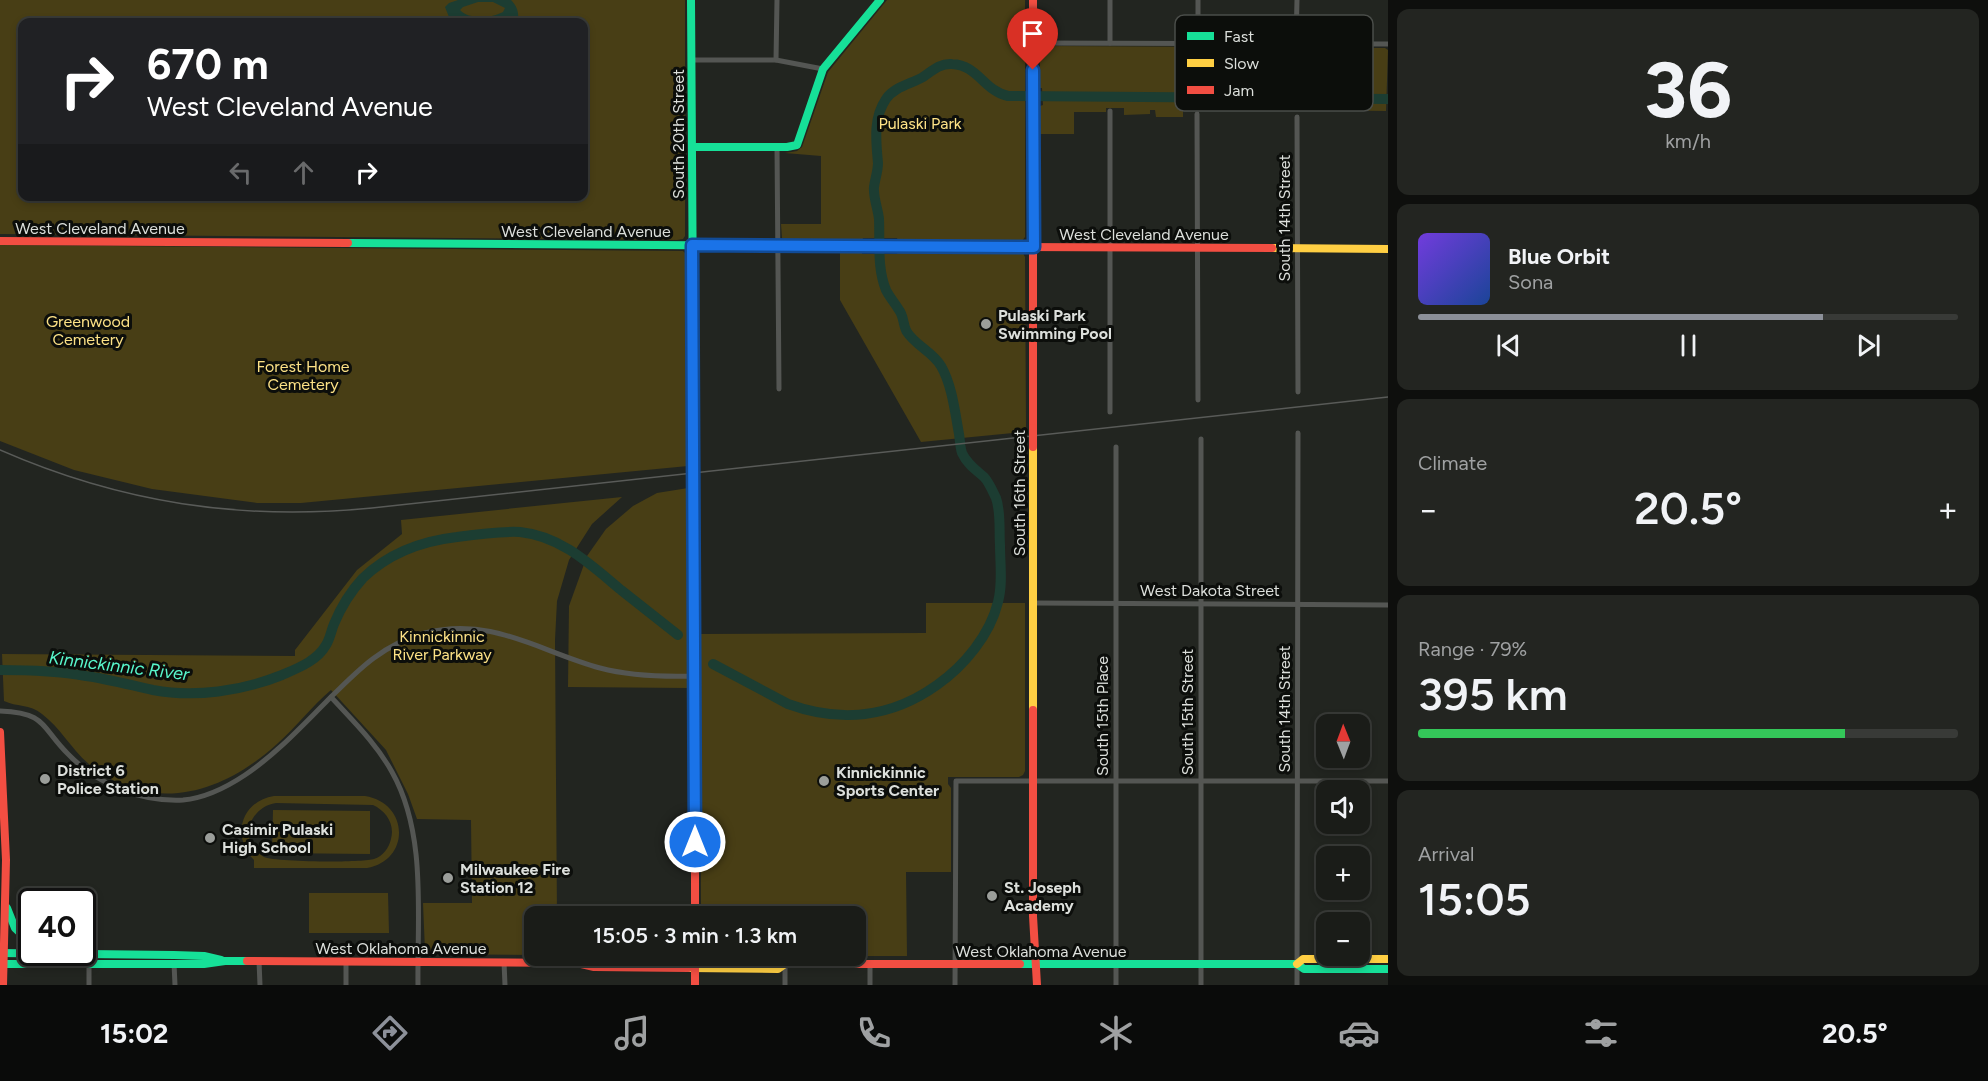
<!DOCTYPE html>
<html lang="en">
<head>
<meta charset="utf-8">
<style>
	body { margin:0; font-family:Figtree,sans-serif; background:#232521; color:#f1f3f6; height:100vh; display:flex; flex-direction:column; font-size:22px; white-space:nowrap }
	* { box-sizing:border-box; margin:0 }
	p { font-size:20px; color:#9fa1a2 }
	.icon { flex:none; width:33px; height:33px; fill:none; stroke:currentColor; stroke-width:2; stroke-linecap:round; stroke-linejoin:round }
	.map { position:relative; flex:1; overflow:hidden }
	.drawer { display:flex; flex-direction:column; gap:9px; padding:9px; background:#0e0f0d; width:600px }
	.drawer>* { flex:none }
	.top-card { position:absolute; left:18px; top:18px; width:570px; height:183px; border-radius:12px; box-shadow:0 3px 9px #0003,0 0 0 2px #383a37; background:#202124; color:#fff; overflow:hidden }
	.needle { width:39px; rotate:359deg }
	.controls { position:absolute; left:1316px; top:714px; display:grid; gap:12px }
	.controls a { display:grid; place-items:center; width:54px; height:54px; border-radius:12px; background:#1a1c18; box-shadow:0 3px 9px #0003,0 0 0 2px #383a37; font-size:30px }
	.speed { position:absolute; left:18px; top:888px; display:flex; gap:12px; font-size:30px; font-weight:700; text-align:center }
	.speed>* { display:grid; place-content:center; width:78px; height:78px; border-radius:50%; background:#1a1c18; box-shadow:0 3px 9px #0003,0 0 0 2px #383a37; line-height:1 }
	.speed .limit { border:3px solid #111; border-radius:9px; background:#fff; color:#111 }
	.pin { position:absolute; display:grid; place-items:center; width:51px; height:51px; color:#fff; margin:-62px -26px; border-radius:50% 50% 50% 0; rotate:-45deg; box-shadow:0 0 6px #0007 }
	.pin .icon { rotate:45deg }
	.me { position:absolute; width:66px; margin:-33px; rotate:0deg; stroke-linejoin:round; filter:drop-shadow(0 0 4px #0008) }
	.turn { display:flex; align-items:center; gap:21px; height:126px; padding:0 30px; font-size:27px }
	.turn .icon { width:78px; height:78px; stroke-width:2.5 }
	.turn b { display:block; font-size:42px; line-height:51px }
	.lanes { display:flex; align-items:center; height:57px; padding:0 30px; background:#0003; justify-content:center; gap:30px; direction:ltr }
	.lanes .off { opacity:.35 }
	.big { font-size:45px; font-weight:600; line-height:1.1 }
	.drawer .widget { flex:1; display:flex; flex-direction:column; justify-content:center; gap:9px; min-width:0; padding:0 21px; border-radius:12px; background:#232521 }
	.drawer .dial { align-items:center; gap:0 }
	.dial b { font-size:78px; line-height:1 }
	.song { display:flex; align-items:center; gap:18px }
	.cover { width:72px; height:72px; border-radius:9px; background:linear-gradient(135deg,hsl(260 70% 55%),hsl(220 70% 35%)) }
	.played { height:6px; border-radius:3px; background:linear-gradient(90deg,#8c9099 75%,#383a37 75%) }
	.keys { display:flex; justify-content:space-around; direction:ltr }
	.heat { display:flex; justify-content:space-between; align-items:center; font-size:33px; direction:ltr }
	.charge { height:9px; border-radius:4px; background:linear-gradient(90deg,#34c759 79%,#383a37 0) }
	.trip { position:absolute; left:524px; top:906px; width:342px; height:60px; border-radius:12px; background:#1a1c18; box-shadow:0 3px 9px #0003,0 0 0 2px #383a37; font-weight:600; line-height:60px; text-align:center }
	.menu { display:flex; height:96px; justify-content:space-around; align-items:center; background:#0a0b0a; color:#9fa1a2 }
	.menu .icon { width:42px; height:42px }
	.menu .selected { color:#8c9099 }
	.menu b { font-size:27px; color:#f1f3f6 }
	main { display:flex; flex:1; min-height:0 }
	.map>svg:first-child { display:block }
</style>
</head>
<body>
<main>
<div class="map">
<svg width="1388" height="985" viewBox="0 0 1388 985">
	<rect width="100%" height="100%" fill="#222520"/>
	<g fill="#483e15" fill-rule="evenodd">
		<path d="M0 0H685V236L683 239 677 240 0 234ZM22 22H584V196H22Z"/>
		<path d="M887 0H1025V237L1022 241H898L897 238H863L862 241 785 240 782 238 781 224H821V156L785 153 797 151 802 147 828 72Z"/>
		<path d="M1045 46 1385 48 1388 50 1386 111 1304 110 1303 109H1290V111L1251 110 1241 107H1195L1192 110H1183V117H1156L1155 110H1150V114L1124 115V108H1106V112H1074V134H1040V106L1043 105 1042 88H1040V50Z"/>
		<path d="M0 245 683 251 685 253 687 284 688 466 301 503H257L152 489 74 470 0 441Z"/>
		<path d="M840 250H862V254H897L898 251 1023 253 1025 257 1026 429H1024V432L921 442 840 300Z"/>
		<path d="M688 488 689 688 568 687 569 606 587 556 606 529 633 506 657 493Z"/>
		<path d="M622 497 592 524 569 560 557 601 555 640 557 916H534V955L430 954 425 951 423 903H472L471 820 417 819 408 794 386 750 331 690C312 706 296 727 277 744 224 792 157 814 95 769 73 753 62 729 42 714 30 704 16 707 4 701L2 654 295 656V650L357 570 402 534 401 520Z"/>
		<path d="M926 603H1025V771L1023 775 1019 777H948V784L951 788V872H906L907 956H815H855V916H701L700 634 926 633Z"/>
		<path d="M274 796H365C409 803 411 860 367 868H254V860C231 837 241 801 274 796ZM276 803 373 805C386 811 395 824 391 839 389 848 383 856 374 859 362 863 274 862 264 857 237 842 249 807 276 803Z"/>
		<path d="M273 810 370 811V854L272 853Z"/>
		<path d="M309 893H388L389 933H309Z"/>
	</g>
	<path fill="#1c3d32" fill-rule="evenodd" d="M458 0H511C517 6 520 14 517 22L454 21 449 17 445 7 449 3ZM478 2H493L505 8 503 12C492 18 469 20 460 10L463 7Z"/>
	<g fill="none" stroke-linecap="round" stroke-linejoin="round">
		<path stroke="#1c3d32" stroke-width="1.5" d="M1300 93 1306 99"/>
		<g stroke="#1c3d32" stroke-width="10">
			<path d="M713 664 788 704C840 723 891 718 937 685 964 666 990 635 998 602 1003 584 1000 564 1000 545 999 530 1001 512 996 498 993 492 989 482 984 477 976 470 967 464 962 453 960 447 960 440 959 434 955 412 952 385 941 366 933 352 915 345 907 332 903 326 904 316 899 310 895 303 890 298 886 290 877 268 880 243 879 219 878 209 873 197 874 187 875 179 878 171 878 163 876 141 873 118 886 99 894 87 911 84 923 77 932 71 940 63 952 64 978 65 984 91 1008 96L1388 99"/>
			<path d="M0 670C29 670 58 671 86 676 108 679 130 685 153 690 195 698 242 691 282 675 298 668 317 661 326 645 330 639 331 631 334 624 341 607 351 591 363 578 389 553 422 541 457 537 478 534 499 531 520 532 561 536 591 565 621 590 640 605 659 620 678 635"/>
		</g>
		<g stroke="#545653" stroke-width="5">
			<path d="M1033 43 1388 44"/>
			<path d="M1110 43V0"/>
			<path d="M1198 43V0"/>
			<path d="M1296 43 1297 0"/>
			<path d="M692 60H776L823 69"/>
			<path d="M776 60 777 0"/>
			<path d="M1197 114 1198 400"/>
			<path d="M1297 117 1298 392"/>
			<path d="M777 147 779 389"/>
			<path d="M1110 412V111"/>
			<path d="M1201 439V985"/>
			<path d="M1116 447V985"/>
			<path d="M1033 603 1388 605"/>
			<path d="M331 697C353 721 376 743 392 772 427 834 417 916 418 985"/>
			<path d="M0 711C47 713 40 726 68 754 98 785 141 802 183 800 206 798 227 787 245 775 276 754 300 728 326 702 357 671 381 645 425 633 492 616 538 651 600 668 630 676 663 677 695 676"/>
			<path d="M89 953V985"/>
			<path d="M259 961 260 985"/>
			<path d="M346 961V985"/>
			<path d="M504 962 505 985"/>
			<path d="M174 963 175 985"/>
			<path d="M870 964V985"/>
			<path d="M785 985V964"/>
			<path d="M955 985 956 781H1388"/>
			<path d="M1297 985 1298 433"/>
		</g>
		<g stroke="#16e098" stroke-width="8">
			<path d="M691 0 694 466"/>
			<path d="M692 147H787L797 145 823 69 880 0"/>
			<path d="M348 243 794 246"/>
			<path d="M694 484 695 790"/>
			<path d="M7 908 15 928 32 944"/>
			<path d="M52 952 55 953"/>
			<path d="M0 953 174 955 204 956 221 960"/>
			<path d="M0 964H204L225 961H247"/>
			<path d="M1020 964H1297L1304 969H1388"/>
		</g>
		<g stroke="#ffcf43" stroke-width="8">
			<path d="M1272 248 1388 249"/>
			<path d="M1033 447V710"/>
			<path d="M1297 964 1303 959H1388"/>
			<path d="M688 968 778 969 785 964"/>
		</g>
		<g stroke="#f24e42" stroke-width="8">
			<path d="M1033 0V428"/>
			<path d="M0 241 348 243"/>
			<path d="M794 246 1272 248"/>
			<path d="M1033 710V916L1037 985"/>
			<path d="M0 732 6 860 3 985"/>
			<path d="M695 790V916"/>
			<path d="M247 961 577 963 594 967 688 968"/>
			<path d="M577 963 594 959 625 957 778 959 785 964H1020"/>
			<path d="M695 966V985"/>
		</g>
		<path stroke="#595b58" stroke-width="1.5" d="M0 450C121 503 241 521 372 508L1388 397"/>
		<g stroke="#f24e42" stroke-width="8">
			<path d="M1033 428V447"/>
			<path d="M694 466V484"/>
		</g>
	</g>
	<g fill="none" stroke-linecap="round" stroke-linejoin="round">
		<defs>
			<path id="route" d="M695 842 692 245 1034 247 1033 70"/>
		</defs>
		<use href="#route" stroke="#114b97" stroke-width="15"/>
		<use href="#route" stroke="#1a73e8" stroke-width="10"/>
	</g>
	<g fill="#9b9e9a" stroke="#0c0e0b" stroke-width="2">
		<circle cx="986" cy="324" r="6"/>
		<circle cx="45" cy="779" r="6"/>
		<circle cx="824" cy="781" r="6"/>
		<circle cx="210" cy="838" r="6"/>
		<circle cx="448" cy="878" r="6"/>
		<circle cx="992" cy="896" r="6"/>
	</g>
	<g text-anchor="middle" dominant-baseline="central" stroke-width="6" stroke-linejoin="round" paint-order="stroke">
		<g font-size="16" fill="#fde286" stroke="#0c0e0b">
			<text x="920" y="123">Pulaski Park</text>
			<text x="88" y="321">Greenwood<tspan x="88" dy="18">Cemetery</tspan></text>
			<text x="303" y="366">Forest Home<tspan x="303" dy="18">Cemetery</tspan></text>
			<text x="442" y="636">Kinnickinnic<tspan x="442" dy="18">River Parkway</tspan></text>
		</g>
		<g font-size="16" fill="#dcdfdb" stroke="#0c0e0b">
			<text transform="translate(678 134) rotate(-90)">South 20th Street</text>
			<text transform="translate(1284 218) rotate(-90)">South 14th Street</text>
			<text x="100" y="228">West Cleveland Avenue</text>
			<text x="586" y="231">West Cleveland Avenue</text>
			<text x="1144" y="234">West Cleveland Avenue</text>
			<text transform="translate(1019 493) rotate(-90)">South 16th Street</text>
			<text x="1210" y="590">West Dakota Street</text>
			<text transform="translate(1284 709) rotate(-90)">South 14th Street</text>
			<text transform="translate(1187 712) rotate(-90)">South 15th Street</text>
			<text transform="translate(1102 716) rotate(-90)">South 15th Place</text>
			<text x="401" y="948">West Oklahoma Avenue</text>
			<text x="1041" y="951">West Oklahoma Avenue</text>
		</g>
		<g font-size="16" font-weight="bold" fill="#dcdfdb" stroke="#0c0e0b" text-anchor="start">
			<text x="998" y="315">Pulaski Park<tspan x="998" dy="18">Swimming Pool</tspan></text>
			<text x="57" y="770">District 6<tspan x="57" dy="18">Police Station</tspan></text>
			<text x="836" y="772">Kinnickinnic<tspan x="836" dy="18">Sports Center</tspan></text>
			<text x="222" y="829">Casimir Pulaski<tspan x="222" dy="18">High School</tspan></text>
			<text x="460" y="869">Milwaukee Fire<tspan x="460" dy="18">Station 12</tspan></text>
			<text x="1004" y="887">St. Joseph<tspan x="1004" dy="18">Academy</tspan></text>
		</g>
		<g font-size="18" font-style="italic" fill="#58f6cb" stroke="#0c0e0b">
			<text transform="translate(119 666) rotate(7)">Kinnickinnic River</text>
		</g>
	</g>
	<rect x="1175" y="15" width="198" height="96" rx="9" fill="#0c0e0b" stroke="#4a4d49" stroke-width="1.5"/>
	<rect x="1187" y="32" width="27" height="8" fill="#16e098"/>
	<rect x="1187" y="59" width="27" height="8" fill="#ffcf43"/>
	<rect x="1187" y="86" width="27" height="8" fill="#f24e42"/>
	<g font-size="16" fill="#dcdfdb">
		<text x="1224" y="42">Fast</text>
		<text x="1224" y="69">Slow</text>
		<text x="1224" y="96">Jam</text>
	</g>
</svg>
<div class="controls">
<a><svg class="needle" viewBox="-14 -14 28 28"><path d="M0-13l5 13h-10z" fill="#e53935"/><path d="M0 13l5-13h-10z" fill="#9fa1a2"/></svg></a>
<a><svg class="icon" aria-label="sound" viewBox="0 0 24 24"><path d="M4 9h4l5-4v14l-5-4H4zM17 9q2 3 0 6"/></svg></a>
<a>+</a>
<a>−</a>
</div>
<div class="speed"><div class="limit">40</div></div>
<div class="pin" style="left:1033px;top:70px;background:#d93025"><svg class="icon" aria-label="arrive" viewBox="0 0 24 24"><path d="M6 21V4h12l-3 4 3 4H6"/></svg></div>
<svg class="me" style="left:695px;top:842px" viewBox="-20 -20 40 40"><circle r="17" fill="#1a73e8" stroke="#fff" stroke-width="3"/><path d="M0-11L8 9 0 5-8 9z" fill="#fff"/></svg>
<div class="trip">15:05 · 3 min · 1.3 km</div>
<div class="top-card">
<div class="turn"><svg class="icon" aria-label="right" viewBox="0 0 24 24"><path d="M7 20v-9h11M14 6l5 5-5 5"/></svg><div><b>670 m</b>West Cleveland Avenue</div></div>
<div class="lanes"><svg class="icon off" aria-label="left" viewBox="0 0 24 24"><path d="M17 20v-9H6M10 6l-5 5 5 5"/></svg><svg class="icon off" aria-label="ahead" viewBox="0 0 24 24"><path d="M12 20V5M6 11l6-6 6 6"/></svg><svg class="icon" aria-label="right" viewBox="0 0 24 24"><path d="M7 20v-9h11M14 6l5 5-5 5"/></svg></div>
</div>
</div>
<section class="drawer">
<div class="widget dial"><b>36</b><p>km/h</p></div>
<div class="widget">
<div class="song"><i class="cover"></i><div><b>Blue Orbit</b><p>Sona</p></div></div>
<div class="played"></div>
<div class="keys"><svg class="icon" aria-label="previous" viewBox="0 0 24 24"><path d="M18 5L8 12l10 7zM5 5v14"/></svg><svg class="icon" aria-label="pause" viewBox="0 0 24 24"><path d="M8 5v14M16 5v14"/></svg><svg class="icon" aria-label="next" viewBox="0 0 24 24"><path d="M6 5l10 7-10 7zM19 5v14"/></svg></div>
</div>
<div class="widget"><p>Climate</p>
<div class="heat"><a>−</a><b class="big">20.5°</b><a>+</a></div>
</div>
<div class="widget"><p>Range · 79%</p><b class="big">395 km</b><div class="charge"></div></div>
<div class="widget"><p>Arrival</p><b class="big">15:05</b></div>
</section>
</main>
<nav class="menu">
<b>15:02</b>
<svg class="icon selected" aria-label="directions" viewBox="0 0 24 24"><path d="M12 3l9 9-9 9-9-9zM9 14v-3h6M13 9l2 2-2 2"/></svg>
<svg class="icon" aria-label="music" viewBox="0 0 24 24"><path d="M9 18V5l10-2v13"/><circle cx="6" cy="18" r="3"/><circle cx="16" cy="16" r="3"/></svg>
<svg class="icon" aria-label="phone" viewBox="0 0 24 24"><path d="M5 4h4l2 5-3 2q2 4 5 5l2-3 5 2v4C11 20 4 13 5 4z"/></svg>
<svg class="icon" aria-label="climate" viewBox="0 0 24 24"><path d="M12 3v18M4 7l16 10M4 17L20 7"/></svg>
<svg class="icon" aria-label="car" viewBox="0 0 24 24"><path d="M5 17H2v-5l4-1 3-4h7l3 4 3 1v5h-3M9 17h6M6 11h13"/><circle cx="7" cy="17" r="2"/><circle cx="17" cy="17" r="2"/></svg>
<svg class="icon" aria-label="filters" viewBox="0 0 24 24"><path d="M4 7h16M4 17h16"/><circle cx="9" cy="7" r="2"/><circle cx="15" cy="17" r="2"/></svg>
<b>20.5°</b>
</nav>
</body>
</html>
